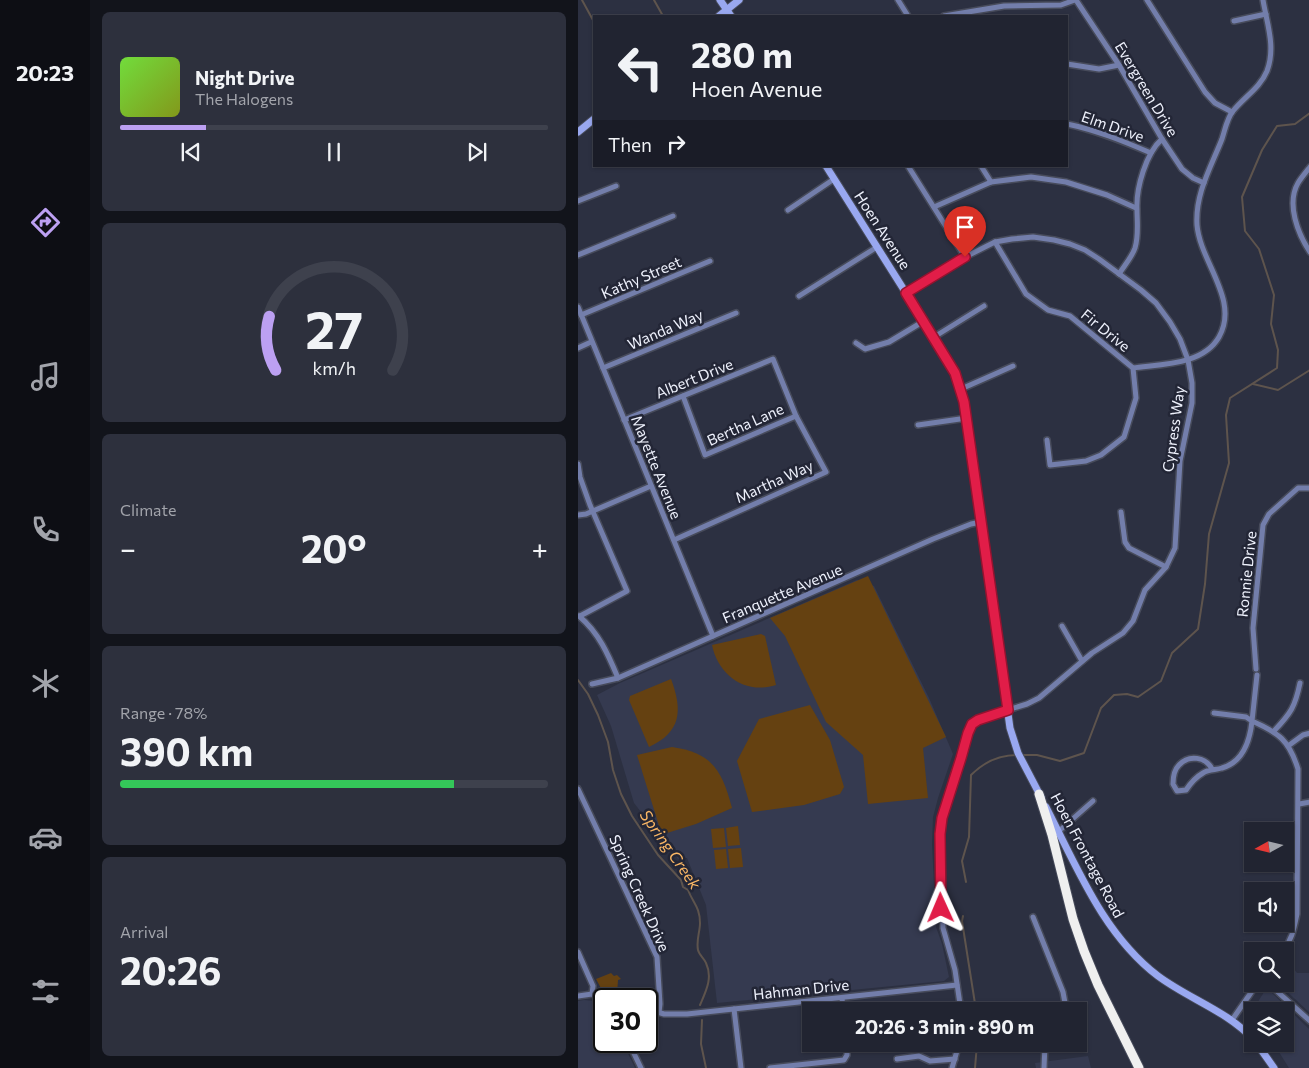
<!DOCTYPE html>
<html lang="en">
<head>
<meta charset="utf-8">
<style>
	body { margin:0; font-family:Commissioner,sans-serif; background:#2d303d; color:#f1f3f6; height:100vh; display:flex; flex-direction:column; font-size:19px; white-space:nowrap }
	* { box-sizing:border-box; margin:0 }
	p { font-size:16px; color:#a2a4ab }
	.icon { flex:none; width:28px; height:28px; fill:none; stroke:currentColor; stroke-width:2; stroke-linecap:round; stroke-linejoin:round }
	.map { position:relative; flex:1; overflow:hidden }
	.sheet { display:flex; flex-direction:column; gap:12px; padding:12px; background:#12141b; width:488px }
	.sheet>* { flex:none }
	.hud { position:absolute; left:15px; top:15px; width:475px; height:152px; border-radius:0px; box-shadow:0 1px 4px #0004,0 0 0 1px #3e414d; background:#212431; color:#f1f3f6; overflow:hidden }
	.needle { width:32px; rotate:262deg }
	.buttons { position:absolute; left:666px; top:822px; display:grid; gap:10px }
	.buttons a { display:grid; place-items:center; width:50px; height:50px; border-radius:0px; background:#212431; box-shadow:0 1px 4px #0004,0 0 0 1px #3e414d; font-size:25px }
	.speed { position:absolute; left:15px; top:988px; display:flex; gap:10px; font-size:25px; font-weight:700; text-align:center }
	.speed>* { display:grid; place-content:center; width:65px; height:65px; border-radius:50%; background:#212431; box-shadow:0 1px 4px #0004,0 0 0 1px #3e414d; line-height:1 }
	.speed .limit { border:2px solid #111; border-radius:8px; background:#fff; color:#111 }
	.pin { position:absolute; display:grid; place-items:center; width:42px; height:42px; color:#fff; margin:-51px -21px; border-radius:50% 50% 50% 0; rotate:-45deg; box-shadow:0 0 5px #0007 }
	.pin .icon { rotate:45deg }
	.me { position:absolute; width:55px; margin:-28px; rotate:359deg; stroke-linejoin:round; filter:drop-shadow(0 0 4px #0008) }
	.turn { display:flex; align-items:center; gap:18px; height:105px; padding:0 15px; font-size:22px }
	.turn .icon { width:65px; height:65px; stroke-width:2.5 }
	.turn b { display:block; font-size:35px; line-height:42px }
	.then { display:flex; align-items:center; height:48px; padding:0 15px; background:#0003; gap:10px; font-size:19px }
	.big { font-size:38px; font-weight:700; line-height:1.1 }
	.sheet .tile { flex:1; display:flex; flex-direction:column; justify-content:center; gap:8px; min-width:0; padding:0 18px; border-radius:8px; background:#2d303d }
	.sheet .dial { align-items:center; gap:0 }
	.dial svg { height:130px; overflow:visible; fill:none; stroke:#3e414d; stroke-width:7; stroke-linecap:round; text-anchor:middle }
	.dial text { fill:#f1f3f6; stroke:none }
	.song { display:flex; align-items:center; gap:15px }
	.cover { width:60px; height:60px; border-radius:8px; background:linear-gradient(135deg,hsl(100 70% 55%),hsl(70 70% 35%)) }
	.played { height:5px; border-radius:2px; background:linear-gradient(90deg,#bca0f2 20%,#3e414d 20%) }
	.keys { display:flex; justify-content:space-around; direction:ltr }
	.heat { display:flex; justify-content:space-between; align-items:center; font-size:28px; direction:ltr }
	.charge { height:8px; border-radius:4px; background:linear-gradient(90deg,#34c759 78%,#3e414d 0) }
	.trip { position:absolute; left:224px; top:1002px; width:285px; height:50px; border-radius:0px; background:#212431; box-shadow:0 1px 4px #0004,0 0 0 1px #3e414d; font-weight:700; line-height:50px; text-align:center }
	main { display:flex; flex:1; min-height:0 }
	.dock { display:flex; flex-direction:column; width:90px; justify-content:space-around; align-items:center; background:#0d0e14; color:#a2a4ab }
	.dock .icon { width:35px; height:35px }
	.dock .on { color:#bca0f2 }
	.dock b { font-size:22px; color:#f1f3f6 }
	.map>svg:first-child { display:block }
</style>
</head>
<body>
<main>
<nav class="dock">
<b>20:23</b>
<svg class="icon on" aria-label="directions" viewBox="0 0 24 24"><path d="M12 3l9 9-9 9-9-9zM9 14v-3h6M13 9l2 2-2 2"/></svg>
<svg class="icon" aria-label="music" viewBox="0 0 24 24"><path d="M9 18V5l10-2v13"/><circle cx="6" cy="18" r="3"/><circle cx="16" cy="16" r="3"/></svg>
<svg class="icon" aria-label="phone" viewBox="0 0 24 24"><path d="M5 4h4l2 5-3 2q2 4 5 5l2-3 5 2v4C11 20 4 13 5 4z"/></svg>
<svg class="icon" aria-label="climate" viewBox="0 0 24 24"><path d="M12 3v18M4 7l16 10M4 17L20 7"/></svg>
<svg class="icon" aria-label="car" viewBox="0 0 24 24"><path d="M5 17H2v-5l4-1 3-4h7l3 4 3 1v5h-3M9 17h6M6 11h13"/><circle cx="7" cy="17" r="2"/><circle cx="17" cy="17" r="2"/></svg>
<svg class="icon" aria-label="filters" viewBox="0 0 24 24"><path d="M4 7h16M4 17h16"/><circle cx="9" cy="7" r="2"/><circle cx="15" cy="17" r="2"/></svg>
</nav>
<section class="sheet">
<div class="tile">
<div class="song"><i class="cover"></i><div><b>Night Drive</b><p>The Halogens</p></div></div>
<div class="played"></div>
<div class="keys"><svg class="icon" aria-label="previous" viewBox="0 0 24 24"><path d="M18 5L8 12l10 7zM5 5v14"/></svg><svg class="icon" aria-label="pause" viewBox="0 0 24 24"><path d="M8 5v14M16 5v14"/></svg><svg class="icon" aria-label="next" viewBox="0 0 24 24"><path d="M6 5l10 7-10 7zM19 5v14"/></svg></div>
</div>
<div class="tile dial"><svg viewBox="0 0 100 80">
<path d="M14 69A42 42 0 1 1 86 69"/>
<path d="M14 69A42 42 0 0 1 10 36" stroke="#bca0f2"/>
<text x="50" y="56" font-size="32" font-weight="700">27</text>
<text x="50" y="72" font-size="11">km/h</text>
</svg></div>
<div class="tile"><p>Climate</p>
<div class="heat"><a>−</a><b class="big">20°</b><a>+</a></div>
</div>
<div class="tile"><p>Range · 78%</p><b class="big">390 km</b><div class="charge"></div></div>
<div class="tile"><p>Arrival</p><b class="big">20:26</b></div>
</section>
<div class="map">
<svg width="732" height="1068" viewBox="0 0 732 1068">
	<rect width="100%" height="100%" fill="#2c3041"/>
	<g fill="#353a50">
		<path d="M279 580 296 586 351 698 375 754 360 798 355 817 354 844 358 927 364 944 371 977 366 981 139 1003 128 905 109 858 100 859 56 803 33 726 19 695 42 683Z"/>
		<path d="M716 969 719 973H731V1012L702 985 708 984V978Z"/>
		<path d="M688 989H690L731 1029V1068H711L696 1044H708V1011H675V1020L671 1016Z"/>
		<path d="M6 1000 26 1002V1041H44L57 1068H0V1001Z"/>
		<path d="M510 1056 513 1068H458L457 1063Z"/>
	</g>
	<g fill="#654111">
		<path d="M290 576 368 737 345 748 350 798 290 804 285 755 248 722 207 636 192 618Z"/>
		<path d="M183 634 187 636 198 685C167 695 140 675 134 645Z"/>
		<path d="M93 679C105 711 103 732 71 747L51 700 52 696Z"/>
		<path d="M232 705 252 740 266 787 262 794 226 805 174 812 159 761 181 719Z"/>
		<path d="M94 747C135 753 144 771 154 808L118 824 89 833 82 829 59 755Z"/>
		<path d="M160 826 162 845 150 846 148 828Z"/>
		<path d="M146 828 148 847 135 848 133 829Z"/>
		<path d="M163 848 165 867 152 868 150 849Z"/>
		<path d="M148 849 150 868 138 869 136 850Z"/>
		<path d="M33 973 36 976 39 975 43 979 40 980 39 994 24 990 18 979Z"/>
	</g>
	<g fill="none" stroke-linecap="round" stroke-linejoin="round">
		<g stroke="#5e544d" stroke-width="2">
			<path d="M4 0 16 22"/>
			<path d="M76 0 85 16"/>
			<path d="M675 384 700 390 732 370"/>
			<path d="M0 680 10 694 20 715 30 742 35 770 43 794 54 816 80 855 103 880 105 887 110 890C115 903 122 907 122 923 122 932 118 940 120 950 121 955 126 958 128 963 135 978 128 991 122 1005"/>
			<path d="M444 755H459L482 761 506 753 523 708 536 695 549 694 560 697 583 681 594 653 620 629 627 584 631 534 651 463 648 415 652 398 699 368 700 350 693 324 696 295 681 249 667 231 664 197 684 150 699 126 717 124 732 113"/>
			<path d="M388 882 384 861 391 837 393 775C406 762 420 755 439 755"/>
			<path d="M385 916 384 921 398 1010"/>
			<path d="M124 1020 123 1044 128 1068"/>
			<path d="M397 1068 399 1044"/>
		</g>
		<defs>
			<g id="street">
				<path d="M320 0 330 16"/>
				<path d="M498 0 541 65 584 139 604 169 615 178 626 183"/>
				<path d="M569 0 627 92 637 103 654 112"/>
				<path d="M366 16 426 6 483 5 497 0"/>
				<path d="M656 21 688 14"/>
				<path d="M489 64 521 69 541 65"/>
				<path d="M489 124C518 130 545 141 573 153"/>
				<path d="M330 166 387 257"/>
				<path d="M403 166 413 182"/>
				<path d="M732 167C728 172 723 178 720 183 708 204 720 234 732 252"/>
				<path d="M0 201 38 186"/>
				<path d="M356 207 413 182 453 177 488 182 529 195 558 208"/>
				<path d="M210 210 256 179"/>
				<path d="M417 242 448 294 470 310 492 316 555 368 558 398 546 437 523 455 508 461 472 465 469 440"/>
				<path d="M0 255 95 216"/>
				<path d="M541 274C546 266 554 257 557 248 561 235 559 222 559 209 558 188 568 153 584 139"/>
				<path d="M328 293 387 257 417 242 434 239 455 237 476 240 492 244 507 250 521 259 563 290 578 303 592 322 602 339 610 360 614 383V403L602 461 597 548 588 567 567 590 555 621 545 633 514 653 461 698 449 704 403 718 394 724 389 733 383 758 365 813 362 834 365 928 377 970 383 1011"/>
				<path d="M221 296 299 247"/>
				<path d="M0 307 135 636"/>
				<path d="M3 315 132 261"/>
				<path d="M356 337 406 306"/>
				<path d="M278 343 287 349 311 342 346 321"/>
				<path d="M0 348 13 342"/>
				<path d="M25 368 158 313"/>
				<path d="M555 368C584 364 625 365 641 337 662 300 622 262 619 225 617 194 633 167 644 139 647 130 649 118 655 111 666 97 682 88 689 71 698 47 689 24 685 0"/>
				<path d="M383 389 435 366"/>
				<path d="M105 396 127 455 218 416"/>
				<path d="M46 420 195 359 218 416 248 472 96 540"/>
				<path d="M340 425 389 418"/>
				<path d="M0 464 2 477 12 505 49 591 2 616"/>
				<path d="M543 512 547 542 551 548 588 567"/>
				<path d="M0 515 8 514 73 486"/>
				<path d="M1 616C21 633 30 654 40 678"/>
				<path d="M484 626 504 661"/>
				<path d="M678 669 675 628 685 525 691 514 720 488H732"/>
				<path d="M679 675 674 721C701 733 711 740 720 769L719 914C716 928 714 940 705 951"/>
				<path d="M14 684 40 678 355 539 393 524 403 522"/>
				<path d="M696 731C713 713 717 707 722 683"/>
				<path d="M710 746 725 735 732 733"/>
				<path d="M634 769C628 757 611 754 601 765 596 770 595 778 595 784L599 791 608 790C612 784 618 777 625 773 630 769 638 770 644 768 665 762 672 740 674 721L668 717 636 713"/>
				<path d="M0 789 79 957 82 1004 81 1012"/>
				<path d="M721 804 732 802"/>
				<path d="M481 831 515 801"/>
				<path d="M455 917 485 992 487 1003 484 1011"/>
				<path d="M0 952 15 986 14 994"/>
				<path d="M691 984 732 1021"/>
				<path d="M0 996 14 994 34 999"/>
				<path d="M264 998 265 1011"/>
				<path d="M69 1009 86 1014H109L379 985"/>
				<path d="M156 1009 163 1068"/>
				<path d="M399 1011 409 1006"/>
				<path d="M654 1020 679 984"/>
				<path d="M50 1041 63 1068"/>
				<path d="M319 1059 341 1056 352 1061 377 1059"/>
				<path d="M192 1068 266 1060 269 1055V1044"/>
				<path d="M374 1068 381 1044"/>
				<path d="M466 1068 467 1044"/>
			</g>
			<g id="secondary">
				<path d="M142 0 153 16"/>
				<path d="M141 16 161 0"/>
				<path d="M0 132 16 119"/>
				<path d="M248 166 367 355C379 375 385 395 389 418L432 728 440 753 463 797"/>
				<path d="M468 807C499 867 525 934 580 976 611 999 649 1011 675 1039"/>
				<path d="M679 1044 696 1068"/>
			</g>
			<path id="highway" d="M461 794 474 835 495 919 506 951 520 985 561 1068"/>
		</defs>
		<use href="#street" stroke="#474b5b" stroke-width="8"/>
		<use href="#secondary" stroke="#474b5b" stroke-width="9"/>
		<use href="#highway" stroke="#474b5b" stroke-width="11"/>
		<use href="#street" stroke="#737eab" stroke-width="5"/>
		<use href="#secondary" stroke="#99a8f0" stroke-width="7"/>
		<use href="#highway" stroke="#efefef" stroke-width="9"/>
	</g>
	<g fill="none" stroke-linecap="round" stroke-linejoin="round">
		<defs>
			<path id="route" d="M363 908 362 834 364 818 383 758 390 733 394 724 400 720 430 710 386 402 377 373 328 293 387 257"/>
		</defs>
		<use href="#route" stroke="#92132f" stroke-width="12"/>
		<use href="#route" stroke="#e11d48" stroke-width="9"/>
	</g>
	<g text-anchor="middle" dominant-baseline="central" stroke-width="5" stroke-linejoin="round" paint-order="stroke">
		<g font-size="15" fill="#eef1fc" stroke="#232636">
			<text transform="translate(569 89) rotate(59)">Evergreen Drive</text>
			<text transform="translate(535 126) rotate(19)">Elm Drive</text>
			<text transform="translate(305 230) rotate(57)">Hoen Avenue</text>
			<text transform="translate(63 277) rotate(-23)">Kathy Street</text>
			<text transform="translate(87 329) rotate(-23)">Wanda Way</text>
			<text transform="translate(528 330) rotate(39)">Fir Drive</text>
			<text transform="translate(116 378) rotate(-22)">Albert Drive</text>
			<text transform="translate(167 424) rotate(-24)">Bertha Lane</text>
			<text transform="translate(595 429) rotate(-82)">Cypress Way</text>
			<text transform="translate(79 467) rotate(68)">Mayette Avenue</text>
			<text transform="translate(196 481) rotate(-24)">Martha Way</text>
			<text transform="translate(668 574) rotate(-84)">Ronnie Drive</text>
			<text transform="translate(204 593) rotate(-23)">Franquette Avenue</text>
			<text transform="translate(510 855) rotate(62)">Hoen Frontage Road</text>
			<text transform="translate(62 893) rotate(66)">Spring Creek Drive</text>
			<text transform="translate(223 989) rotate(-6)">Hahman Drive</text>
		</g>
		<g font-size="16" font-style="italic" fill="#f9b665" stroke="#232636">
			<text transform="translate(93 849) rotate(55)">Spring Creek</text>
		</g>
	</g>
</svg>
<div class="buttons">
<a><svg class="needle" viewBox="-14 -14 28 28"><path d="M0-13l5 13h-10z" fill="#e53935"/><path d="M0 13l5-13h-10z" fill="#a2a4ab"/></svg></a>
<a><svg class="icon" aria-label="sound" viewBox="0 0 24 24"><path d="M4 9h4l5-4v14l-5-4H4zM17 9q2 3 0 6"/></svg></a>
<a><svg class="icon" aria-label="search" viewBox="0 0 24 24"><circle cx="10" cy="10" r="6"/><path d="M15 15l6 6"/></svg></a>
<a><svg class="icon" aria-label="layers" viewBox="0 0 24 24"><path d="M12 4l9 5-9 5-9-5zM3 14l9 5 9-5"/></svg></a>
</div>
<div class="speed"><div class="limit">30</div></div>
<div class="pin" style="left:387px;top:257px;background:#d93025"><svg class="icon" aria-label="arrive" viewBox="0 0 24 24"><path d="M6 21V4h12l-3 4 3 4H6"/></svg></div>
<svg class="me" style="left:363px;top:908px" viewBox="-20 -20 40 40"><path d="M0-17L14 15 0 8-14 15z" fill="#e11d48" stroke="#fff" stroke-width="4"/></svg>
<div class="trip">20:26 · 3 min · 890 m</div>
<div class="hud">
<div class="turn"><svg class="icon" aria-label="left" viewBox="0 0 24 24"><path d="M17 20v-9H6M10 6l-5 5 5 5"/></svg><div><b>280 m</b>Hoen Avenue</div></div>
<div class="then">Then<svg class="icon" aria-label="right" viewBox="0 0 24 24"><path d="M7 20v-9h11M14 6l5 5-5 5"/></svg></div>
</div>
</div>
</main>
</body>
</html>
